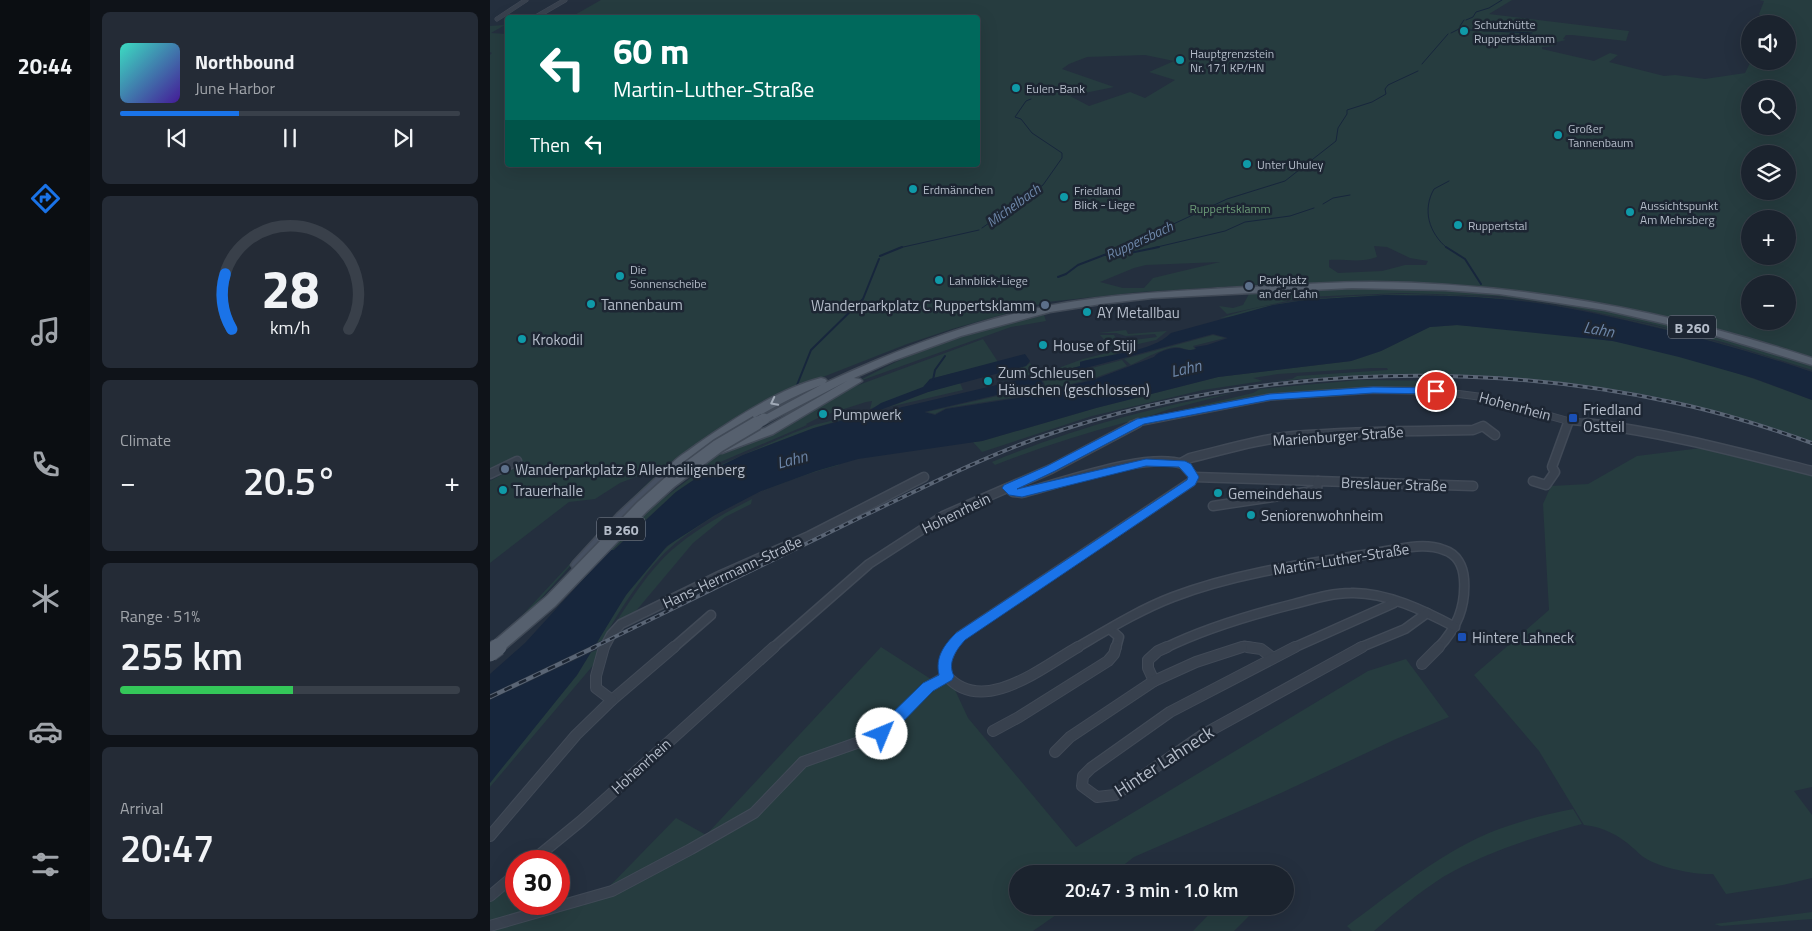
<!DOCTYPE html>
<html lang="en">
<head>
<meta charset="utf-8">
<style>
	body { margin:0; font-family:"Titillium Web",sans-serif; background:#242b36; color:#f1f3f6; height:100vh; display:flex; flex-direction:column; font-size:19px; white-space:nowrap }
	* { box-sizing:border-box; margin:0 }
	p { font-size:16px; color:#a0a4aa }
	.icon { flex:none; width:28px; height:28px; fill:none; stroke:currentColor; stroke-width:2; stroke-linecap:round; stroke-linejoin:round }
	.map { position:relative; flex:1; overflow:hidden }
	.details { display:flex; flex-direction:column; gap:12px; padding:12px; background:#0f1319; width:400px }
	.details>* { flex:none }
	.top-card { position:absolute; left:15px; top:15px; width:475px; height:152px; border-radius:5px; box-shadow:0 5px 20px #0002,0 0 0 1px #39404a; background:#00695c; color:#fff; overflow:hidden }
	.controls { position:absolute; left:1251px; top:15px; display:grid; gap:10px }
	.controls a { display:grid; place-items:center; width:55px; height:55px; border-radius:50%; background:#1b232e; box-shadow:0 5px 20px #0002,0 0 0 1px #39404a; font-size:25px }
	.speed { position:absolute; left:15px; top:850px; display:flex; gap:10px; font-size:25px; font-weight:700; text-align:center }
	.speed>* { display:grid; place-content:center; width:65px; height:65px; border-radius:50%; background:#1b232e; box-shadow:0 5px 20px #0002,0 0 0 1px #39404a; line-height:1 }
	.speed .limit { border:8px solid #d22; background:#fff; color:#111 }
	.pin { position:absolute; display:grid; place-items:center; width:42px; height:42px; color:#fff; margin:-21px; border:2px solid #fff; border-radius:50%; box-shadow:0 1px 5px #0007 }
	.me { position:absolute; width:55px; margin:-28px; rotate:45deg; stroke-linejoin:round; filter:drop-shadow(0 0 4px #0008) }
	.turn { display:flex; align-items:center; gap:18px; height:105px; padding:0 25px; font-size:22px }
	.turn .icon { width:65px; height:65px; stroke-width:2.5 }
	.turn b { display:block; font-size:35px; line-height:42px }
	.then { display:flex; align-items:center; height:48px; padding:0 25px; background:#0003; gap:10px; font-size:19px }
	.big { font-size:38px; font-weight:600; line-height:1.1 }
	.details .tile { flex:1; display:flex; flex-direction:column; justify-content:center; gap:8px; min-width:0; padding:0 18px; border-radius:8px; background:#242b36 }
	.details .dial { align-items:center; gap:0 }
	.dial svg { height:130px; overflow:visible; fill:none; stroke:#39404a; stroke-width:7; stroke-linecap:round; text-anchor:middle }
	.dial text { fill:#f1f3f6; stroke:none }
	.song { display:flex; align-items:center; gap:15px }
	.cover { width:60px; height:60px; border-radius:8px; background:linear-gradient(135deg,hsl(170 70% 55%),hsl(260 70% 35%)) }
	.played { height:5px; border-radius:2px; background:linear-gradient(90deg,#1a73e8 35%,#39404a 35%) }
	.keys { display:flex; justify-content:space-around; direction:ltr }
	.heat { display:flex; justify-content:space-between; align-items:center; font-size:28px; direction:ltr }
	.charge { height:8px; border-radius:4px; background:linear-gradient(90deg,#34c759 51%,#39404a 0) }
	.trip { position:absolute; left:519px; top:865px; width:285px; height:50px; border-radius:25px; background:#1b232e; box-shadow:0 5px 20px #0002,0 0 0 1px #39404a; font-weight:600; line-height:50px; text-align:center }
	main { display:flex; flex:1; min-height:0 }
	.tabs { display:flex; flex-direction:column; width:90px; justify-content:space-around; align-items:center; background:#0b0e12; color:#a0a4aa }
	.tabs .icon { width:35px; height:35px }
	.tabs .active { color:#1a73e8 }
	.tabs b { font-size:22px; color:#f1f3f6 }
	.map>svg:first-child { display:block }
</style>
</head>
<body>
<main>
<nav class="tabs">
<b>20:44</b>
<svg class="icon active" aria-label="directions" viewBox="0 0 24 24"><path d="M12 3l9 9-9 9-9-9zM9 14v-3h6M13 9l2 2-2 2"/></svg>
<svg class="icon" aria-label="music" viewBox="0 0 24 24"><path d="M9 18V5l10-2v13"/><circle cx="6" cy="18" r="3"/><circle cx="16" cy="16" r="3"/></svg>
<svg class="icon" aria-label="phone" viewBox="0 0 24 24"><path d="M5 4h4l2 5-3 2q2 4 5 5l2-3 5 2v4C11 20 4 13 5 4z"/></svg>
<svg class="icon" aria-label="climate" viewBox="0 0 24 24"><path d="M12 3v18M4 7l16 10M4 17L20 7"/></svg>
<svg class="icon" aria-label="car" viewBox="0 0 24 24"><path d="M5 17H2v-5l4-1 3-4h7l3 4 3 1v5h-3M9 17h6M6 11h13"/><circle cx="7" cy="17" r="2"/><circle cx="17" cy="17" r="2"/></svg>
<svg class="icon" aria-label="filters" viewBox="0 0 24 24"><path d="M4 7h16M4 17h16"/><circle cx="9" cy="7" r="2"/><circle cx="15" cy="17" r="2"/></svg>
</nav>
<section class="details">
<div class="tile">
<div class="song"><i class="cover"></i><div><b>Northbound</b><p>June Harbor</p></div></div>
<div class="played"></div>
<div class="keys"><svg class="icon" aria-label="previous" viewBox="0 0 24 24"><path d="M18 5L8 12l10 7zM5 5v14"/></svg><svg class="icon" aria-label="pause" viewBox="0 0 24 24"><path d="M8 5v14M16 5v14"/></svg><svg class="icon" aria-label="next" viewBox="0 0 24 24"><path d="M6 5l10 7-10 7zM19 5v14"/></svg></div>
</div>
<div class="tile dial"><svg viewBox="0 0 100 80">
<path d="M14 69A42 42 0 1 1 86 69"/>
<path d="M14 69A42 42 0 0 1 10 35" stroke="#1a73e8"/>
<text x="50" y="56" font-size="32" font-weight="700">28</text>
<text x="50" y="72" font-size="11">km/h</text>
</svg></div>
<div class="tile"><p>Climate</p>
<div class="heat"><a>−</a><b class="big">20.5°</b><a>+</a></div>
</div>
<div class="tile"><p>Range · 51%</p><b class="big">255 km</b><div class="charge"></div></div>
<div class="tile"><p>Arrival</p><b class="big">20:47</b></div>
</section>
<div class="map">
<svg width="1322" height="931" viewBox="0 0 1322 931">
	<rect width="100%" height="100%" fill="#242f3e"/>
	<g fill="#263c3f" fill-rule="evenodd">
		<path d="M111 0H1022L999 14 1139 31 1136 41 1082 35H1076L1073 39 1076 40 1063 43 1065 46 1052 47V49L1104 61 1120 53 1128 55 1119 62 1174 76 1185 75 1215 79 1255 73 1261 61H1298V24H1273L1275 21 1269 14 1274 1 1269 0H1322V360L1294 350 1080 299 971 286 866 282 782 284 650 292 557 302 462 329 417 344 282 397 241 420 182 461 128 513 27 625 0 643 26 622 130 510 171 470H164L130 483 105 499 79 502 0 563V481L30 465 28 461 0 473V55L2 53 0 52V26L15 25 1 33 17 34 18 165H488V18L81 17ZM655 55 684 61 659 72 685 80 655 98 640 92 599 106 580 96 624 87 572 69 579 64 597 57ZM1260 89H1298V126H1260ZM1260 154H1298V191H1260ZM1260 219H1298V256H1260ZM884 246 897 247 920 258 938 261 936 265H915L892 271 848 273 839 267V260C857 259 870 263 887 257ZM730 262 663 278 654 288H633L610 282 644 268 656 265ZM1260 284H1298V321H1260Z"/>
		<path d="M875 287 991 291 1111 308 1223 334 1322 364V370L1236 343 1162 324 1066 304 1007 296 912 293 816 297 737 314 729 306 743 308 753 305 759 294Z"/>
		<path d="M915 294C945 295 976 295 1006 298 1111 309 1214 337 1314 369L1322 372C1185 325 1040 290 894 296 858 297 821 299 785 305 767 308 747 318 730 318 790 298 852 296 915 294Z"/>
		<path d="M554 315 556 321 521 327 367 382C422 351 492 326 554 315Z"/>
		<path d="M967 325C1019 329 1071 332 1122 341 1190 352 1258 376 1322 400V442C1146 375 963 364 778 382L802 379 807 376 898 370 897 368H882L788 374 763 378 773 381 713 390 602 416 492 452 483 442 492 441 606 408 728 377 861 361 891 351 939 327Z"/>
		<path d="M636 330 638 334 677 331 666 340 626 349 622 346 615 348 611 352 608 349 619 345 610 335H624L628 342 667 337 665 334 636 336 626 333H608Z"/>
		<path d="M723 335 735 338 703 346 705 349C697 352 693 347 686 347 675 347 652 360 641 365L634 359Z"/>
		<path d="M493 339 508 362 440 379 434 387 380 409 382 401 376 402 332 416 316 424 317 425 207 472H203L228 453 294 427 355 390Z"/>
		<path d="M625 351 627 354 590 362 591 366 551 377 549 375 593 359Z"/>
		<path d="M632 360 637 366 602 379 527 397 456 408 445 414 437 412 555 385 553 381Z"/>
		<path d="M540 363 547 373 513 381 509 374 536 366Z"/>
		<path d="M870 380 966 381 967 391 772 396 686 411 763 393 770 389Z"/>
		<path d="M470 383 473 390 399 407 438 392Z"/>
		<path d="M743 393 680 409 639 423 637 422C592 434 548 448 505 465L502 462C579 430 660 407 743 393Z"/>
		<path d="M377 412 324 428 253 455 208 477 186 492 123 550H120L163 506 202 477 303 433 324 425Z"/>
		<path d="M1219 447 1322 473V787L1304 791 1322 815V878L1293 885 1236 894 1223 874C1205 875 1171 868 1155 858 1151 856 1147 851 1143 848 1129 835 1113 827 1094 825L1049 751 984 675 1059 610 1053 504 1061 486 1098 484 1147 456Z"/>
		<path d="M349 464V465C294 479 223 510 180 548 155 570 129 611 113 640L107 643C126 609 148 573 177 547 185 539 196 534 205 528 250 499 297 479 349 464Z"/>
		<path d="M262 499 261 504 235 517 203 543 140 618 122 628C140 601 159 570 183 549 207 529 234 513 262 499Z"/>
		<path d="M391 647 447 683 452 680 465 690 478 718 586 847 878 671 916 659 959 717 906 739 791 793 644 857 622 874H528V906H579L543 931H0V901L26 881V904L80 905 110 896 186 818 216 835Z"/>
		<path d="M109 649 105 663 100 669 0 787V783L13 765 87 675 101 652Z"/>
		<path d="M1083 809 1092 824C1044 837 996 852 953 877 928 893 906 912 884 931H862L857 926C903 892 955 849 1009 829 1033 820 1058 814 1083 809Z"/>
		<path d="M727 906H769L744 931H703Z"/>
		<path d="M1322 912V919L1231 926 1224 924Z"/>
	</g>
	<path fill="#17263c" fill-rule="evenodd" d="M895 295C929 296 964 295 998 298 1049 301 1100 312 1151 324 1209 337 1266 353 1322 372V400L1263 378 1189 357 1123 341 967 325 940 327 891 351 861 361 728 377 606 408 492 441 368 459 326 471 271 491 225 515 177 546 136 595 87 675 0 783V674L35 643 120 550H124L186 492 208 477 253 455 324 428 373 415 391 403 433 387 440 379 535 354 540 361 536 366 438 392 390 410 387 413 549 375 551 377 590 366V362C617 354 661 353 681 333L783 305 815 300ZM723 334 738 338 717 345 705 347 706 349C697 352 695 348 686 348 680 348 667 352 664 357L603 380 528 398 456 409 445 415 434 412 553 384 551 380Z"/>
	<path fill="#242f3e" d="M111 641 106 650 0 700V694Z"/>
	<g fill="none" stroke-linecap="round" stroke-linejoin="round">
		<g stroke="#17263c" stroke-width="1">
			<path d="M976 20 983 17 986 12 999 8 1012 0"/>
			<path d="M970 26 974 20"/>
			<path d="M980 30 1042 33"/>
			<path d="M961 33 969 29"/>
			<path d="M932 64 958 34"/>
			<path d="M833 204 843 198 860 195"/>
			<path d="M492 228 553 185 572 158V153L542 133 531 119 525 117 536 101 541 99"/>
			<path d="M409 248 489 230"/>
			<path d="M632 248 737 199 795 181 846 141 848 128 857 114V110L882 102 896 94 895 89 898 85 928 71"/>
			<path d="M663 248 735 231 755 222 800 216 824 208"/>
			<path d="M957 248C939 233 932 210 944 189L959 181"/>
		</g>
		<g stroke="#17263c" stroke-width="2">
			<path d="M956 247 975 259 991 284"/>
			<path d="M614 255H630L669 247"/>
			<path d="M390 256 412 247"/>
			<path d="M568 277 576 274 588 265 635 247"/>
			<path d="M443 380 445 370 455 356"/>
			<path d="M307 385 321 350 373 299 389 259"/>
		</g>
		<defs>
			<g id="street-far3">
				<path d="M44 18 75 0"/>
				<path d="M7 19 36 0"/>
			</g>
			<g id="street-far2">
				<path d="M642 424 780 397 883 390 946 391 992 397 1078 421 1107 424"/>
				<path d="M1077 424 1078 421"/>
			</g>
			<g id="street-far1">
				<path d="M1096 423C1173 432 1247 452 1322 471"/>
				<path d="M691 463 700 458C734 450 769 439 804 436 864 431 923 431 983 430L993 426 1005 435"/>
				<path d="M0 474 27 461"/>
				<path d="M704 477 983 486"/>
				<path d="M1043 481 1056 485 1065 472 1062 467 1078 423"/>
				<path d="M723 506 816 492 827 489 828 481"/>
				<path d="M620 629 629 637 626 648"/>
				<path d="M114 648 121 635 131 624 231 575 319 536 434 477"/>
				<path d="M183 648 221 615"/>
				<path d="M283 648 379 564 453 516 561 469 648 423"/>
				<path d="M461 648 470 636 701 482 704 477 693 464C654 452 573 483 532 493L523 492 518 488"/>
				<path d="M586 648C617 630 649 610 683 597 745 573 814 564 879 554 903 551 931 541 954 550 967 554 973 566 974 579 976 607 967 628 948 648"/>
				<path d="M675 648C716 628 760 615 804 604 823 599 842 593 861 593 896 592 935 611 965 627"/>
				<path d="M749 648 754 646 764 648"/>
				<path d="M803 648 904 603"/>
				<path d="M869 648 915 629 937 613"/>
			</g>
			<g id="street">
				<path d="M462 647 455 662 457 676C493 717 554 666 588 647"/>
				<path d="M757 647 771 649 783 658"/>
				<path d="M805 647 680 712 601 768 593 776 592 786 607 797 625 795 714 734 872 647"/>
				<path d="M932 664 949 647"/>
				<path d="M664 681 658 668V660L668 651 677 647"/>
				<path d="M122 700 184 647"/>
				<path d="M503 731 529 717 618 661 624 654 626 647"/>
				<path d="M565 752 580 737 664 681 706 662 752 647"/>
				<path d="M0 836 86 735 122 700 106 688V676L114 647"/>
				<path d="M42 861 91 821 284 647"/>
				<path d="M0 896 26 874"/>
				<path d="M0 926 122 891 201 849 264 813 313 762 392 734 438 687 457 676"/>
			</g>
			<path id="secondary" d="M185 463 189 464 191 467 189 470 136 519 91 568H83L81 565 83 562 128 513 181 464Z"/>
			<path id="primary" d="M882 282C1033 283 1179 311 1322 358V365L1216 333 1115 310 1009 294 955 290 862 288 662 298 611 304 560 312 471 336 405 360 364 378 370 379 372 381 283 434 232 453H224L222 450 224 447 275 428 357 381 278 422 274 423 268 419 331 385C279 406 234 436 189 470L185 471 179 467C185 458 197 452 206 445 240 421 290 388 331 378L335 379 337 381 335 383C400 353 465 327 535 311 601 295 670 292 738 288 786 286 834 282 882 282Z"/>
		</defs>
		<use href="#street-far3" stroke="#414a57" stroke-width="5"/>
		<use href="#street-far2" stroke="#414a57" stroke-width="8"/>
		<use href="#street-far1" stroke="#414a57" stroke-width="11"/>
		<use href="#street" stroke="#414a57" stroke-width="12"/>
		<use href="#secondary" stroke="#414a57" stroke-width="3"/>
		<use href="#primary" stroke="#414a57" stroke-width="3"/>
		<use href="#street-far3" stroke="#38414e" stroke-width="4"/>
		<use href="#street-far2" stroke="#38414e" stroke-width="6"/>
		<use href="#street-far1" stroke="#38414e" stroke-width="8"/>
		<use href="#street" stroke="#38414e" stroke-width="10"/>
		<use href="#secondary" fill="#465061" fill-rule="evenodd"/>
		<use href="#primary" fill="#56606e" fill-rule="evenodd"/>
		<defs>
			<path id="rail-far1" d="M102 648C191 605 280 561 369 518 427 491 484 461 545 439 745 368 980 358 1186 403 1233 413 1277 427 1322 443"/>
			<path id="rail" d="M0 697 105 647"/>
		</defs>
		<use href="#rail-far1" stroke="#5a6575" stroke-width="4"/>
		<use href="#rail" stroke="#5a6575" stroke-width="4.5"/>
		<use href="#rail-far1" stroke="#1d2633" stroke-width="2" stroke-dasharray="5" stroke-linecap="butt"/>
		<use href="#rail" stroke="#1d2633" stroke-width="2.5" stroke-dasharray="8" stroke-linecap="butt"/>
		<defs>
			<path id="primary-bridge-far2" d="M265 424 274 419"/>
			<path id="primary-bridge-far1" d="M6 648 61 601 152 507 181 481 228 446 267 423"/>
			<path id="primary-bridge" d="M0 653 8 647"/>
		</defs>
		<use href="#primary-bridge-far2" stroke="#414a57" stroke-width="12" stroke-linecap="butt"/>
		<use href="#primary-bridge-far1" stroke="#414a57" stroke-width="16" stroke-linecap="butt"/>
		<use href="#primary-bridge" stroke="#414a57" stroke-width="19" stroke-linecap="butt"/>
		<use href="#primary-bridge-far2" stroke="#56606e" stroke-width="11"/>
		<use href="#primary-bridge-far1" stroke="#56606e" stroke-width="13"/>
		<use href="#primary-bridge" stroke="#56606e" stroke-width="17"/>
	</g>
	<defs><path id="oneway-chevron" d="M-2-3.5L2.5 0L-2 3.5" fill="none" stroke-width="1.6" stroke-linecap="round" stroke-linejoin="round" transform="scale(1.25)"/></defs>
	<use stroke="#a1aab7" href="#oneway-chevron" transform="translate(284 402) rotate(153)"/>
	<path fill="#1a73e8" stroke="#114b97" d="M883 387 946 388 951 391 946 394 883 393 780 400 654 424 565 471 527 489 656 459 695 461 701 464 709 477 705 485 475 640C466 650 457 663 464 676L462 680 443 691 397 738 392 740 386 738 384 734 386 729 433 683 449 675C445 657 454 645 466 633L697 480 698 477 689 467 656 466 532 497 519 495 512 488 514 485 557 466 647 419 780 394Z"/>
	<g fill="#0f9aa8" stroke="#1d2633" stroke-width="2">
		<circle cx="974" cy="31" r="5"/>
		<circle cx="690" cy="60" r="5"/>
		<circle cx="526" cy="88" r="5"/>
		<circle cx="1068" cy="135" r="5"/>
		<circle cx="757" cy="164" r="5"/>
		<circle cx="423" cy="189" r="5"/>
		<circle cx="574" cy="197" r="5"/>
		<circle cx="1140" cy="212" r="5"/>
		<circle cx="968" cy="225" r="5"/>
		<circle cx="130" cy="276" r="5"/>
		<circle cx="449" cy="280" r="5"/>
		<circle cx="101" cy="304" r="5"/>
		<circle cx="597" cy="312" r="5"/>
		<circle cx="32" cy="339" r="5"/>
		<circle cx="553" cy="345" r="5"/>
		<circle cx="498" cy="381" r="5"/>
		<circle cx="333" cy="414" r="5"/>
		<circle cx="13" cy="490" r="5"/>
		<circle cx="728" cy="493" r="5"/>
		<circle cx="761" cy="515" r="5"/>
	</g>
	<g fill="#5c6f8a" stroke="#1d2633" stroke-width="2">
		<circle cx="759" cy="286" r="5"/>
		<circle cx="555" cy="305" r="5"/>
		<circle cx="15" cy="469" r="5"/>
	</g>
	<g fill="#1a4fb4" stroke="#1d2633" stroke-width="2">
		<rect x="1078" y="413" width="10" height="10" rx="2.5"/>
		<rect x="967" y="632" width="10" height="10" rx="2.5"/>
	</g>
	<g text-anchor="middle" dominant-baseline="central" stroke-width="5" stroke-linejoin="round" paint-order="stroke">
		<g font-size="12" fill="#b4bcc9" stroke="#1d2633" text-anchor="start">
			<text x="984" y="24">Schutzhütte<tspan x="984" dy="14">Ruppertsklamm</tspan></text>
			<text x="700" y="53">Hauptgrenzstein<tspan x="700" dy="14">Nr. 171 KP/HN</tspan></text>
			<text x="536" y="88">Eulen-Bank</text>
			<text x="1078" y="128">Großer<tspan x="1078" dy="14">Tannenbaum</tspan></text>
			<text x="767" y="164">Unter Uhuley</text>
			<text x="433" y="189">Erdmännchen</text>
			<text x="584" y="190">Friedland<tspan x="584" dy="14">Blick - Liege</tspan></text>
			<text x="1150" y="205">Aussichtspunkt<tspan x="1150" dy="14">Am Mehrsberg</tspan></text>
			<text x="978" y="225">Ruppertstal</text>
			<text x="140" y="269">Die<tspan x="140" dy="14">Sonnenscheibe</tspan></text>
			<text x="769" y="279">Parkplatz<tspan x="769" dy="14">an der Lahn</tspan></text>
			<text x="459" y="280">Lahnblick-Liege</text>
		</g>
		<g font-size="12" fill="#6b9a76" stroke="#1d2633">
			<text x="740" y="208">Ruppertsklamm</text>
		</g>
		<g font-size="14" font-style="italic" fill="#6d86a8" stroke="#1d2633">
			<text transform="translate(523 205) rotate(-36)">Michelbach</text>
			<text transform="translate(649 240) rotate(-25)">Ruppersbach</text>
		</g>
		<g fill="#1d2633" stroke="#878f9c" stroke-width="1">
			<rect x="1178" y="315.5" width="48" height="23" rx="4"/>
			<rect x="107" y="517.5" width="48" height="23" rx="4"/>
		</g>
		<g font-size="14" font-weight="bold" fill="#b4bcc9">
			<text x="1202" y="327">B 260</text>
			<text x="131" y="529">B 260</text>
		</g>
		<g font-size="15" fill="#b4bcc9" stroke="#1d2633" text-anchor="start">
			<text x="111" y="304">Tannenbaum</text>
			<text x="545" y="305" text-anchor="end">Wanderparkplatz C Ruppertsklamm</text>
			<text x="607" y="312">AY Metallbau</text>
			<text x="42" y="339">Krokodil</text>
			<text x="563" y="345">House of Stijl</text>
			<text x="508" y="372">Zum Schleusen<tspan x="508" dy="17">Häuschen (geschlossen)</tspan></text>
			<text x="1093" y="409">Friedland<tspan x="1093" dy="17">Ostteil</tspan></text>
			<text x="343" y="414">Pumpwerk</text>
			<text x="25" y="469">Wanderparkplatz B Allerheiligenberg</text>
			<text x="23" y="490">Trauerhalle</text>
			<text x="738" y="493">Gemeindehaus</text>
			<text x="771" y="515">Seniorenwohnheim</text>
			<text x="982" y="637">Hintere Lahneck</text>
		</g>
		<g font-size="15" fill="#b4bcc9" stroke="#1d2633">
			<text transform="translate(1025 406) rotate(15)">Hohenrhein</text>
			<text transform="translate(848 436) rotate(-4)">Marienburger Straße</text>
			<text transform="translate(904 484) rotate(2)">Breslauer Straße</text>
			<text transform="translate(466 513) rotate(-26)">Hohenrhein</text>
			<text transform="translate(851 559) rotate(-9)">Martin-Luther-Straße</text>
			<text transform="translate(242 572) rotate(-25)">Hans-Herrmann-Straße</text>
			<text transform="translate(151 766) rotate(-42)">Hohenrhein</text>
		</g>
		<g font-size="16" font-style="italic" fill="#6d86a8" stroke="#1d2633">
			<text transform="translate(1109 329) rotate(10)">Lahn</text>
			<text transform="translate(696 368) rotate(-13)">Lahn</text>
			<text transform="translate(302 459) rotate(-15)">Lahn</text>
		</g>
		<g font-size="18" fill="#b4bcc9" stroke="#1d2633">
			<text transform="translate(674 761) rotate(-33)">Hinter Lahneck</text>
		</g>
	</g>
</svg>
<div class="controls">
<a><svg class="icon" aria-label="sound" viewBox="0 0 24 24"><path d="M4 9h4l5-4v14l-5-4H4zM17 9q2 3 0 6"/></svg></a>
<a><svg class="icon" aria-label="search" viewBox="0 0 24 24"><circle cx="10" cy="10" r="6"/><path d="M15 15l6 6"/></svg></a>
<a><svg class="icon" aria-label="layers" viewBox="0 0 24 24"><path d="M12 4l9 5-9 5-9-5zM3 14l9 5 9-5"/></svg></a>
<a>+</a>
<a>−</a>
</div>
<div class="speed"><div class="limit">30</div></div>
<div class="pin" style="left:946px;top:391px;background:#d93025"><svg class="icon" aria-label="arrive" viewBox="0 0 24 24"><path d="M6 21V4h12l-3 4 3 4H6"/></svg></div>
<svg class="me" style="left:392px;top:734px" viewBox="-20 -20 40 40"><circle r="19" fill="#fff"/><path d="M0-13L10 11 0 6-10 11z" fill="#1a73e8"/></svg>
<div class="trip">20:47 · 3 min · 1.0 km</div>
<div class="top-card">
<div class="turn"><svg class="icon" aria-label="left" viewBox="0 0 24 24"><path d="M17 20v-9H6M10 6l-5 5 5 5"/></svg><div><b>60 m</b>Martin-Luther-Straße</div></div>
<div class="then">Then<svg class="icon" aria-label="left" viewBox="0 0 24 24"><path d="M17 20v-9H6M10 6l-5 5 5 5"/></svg></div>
</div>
</div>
</main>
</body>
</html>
